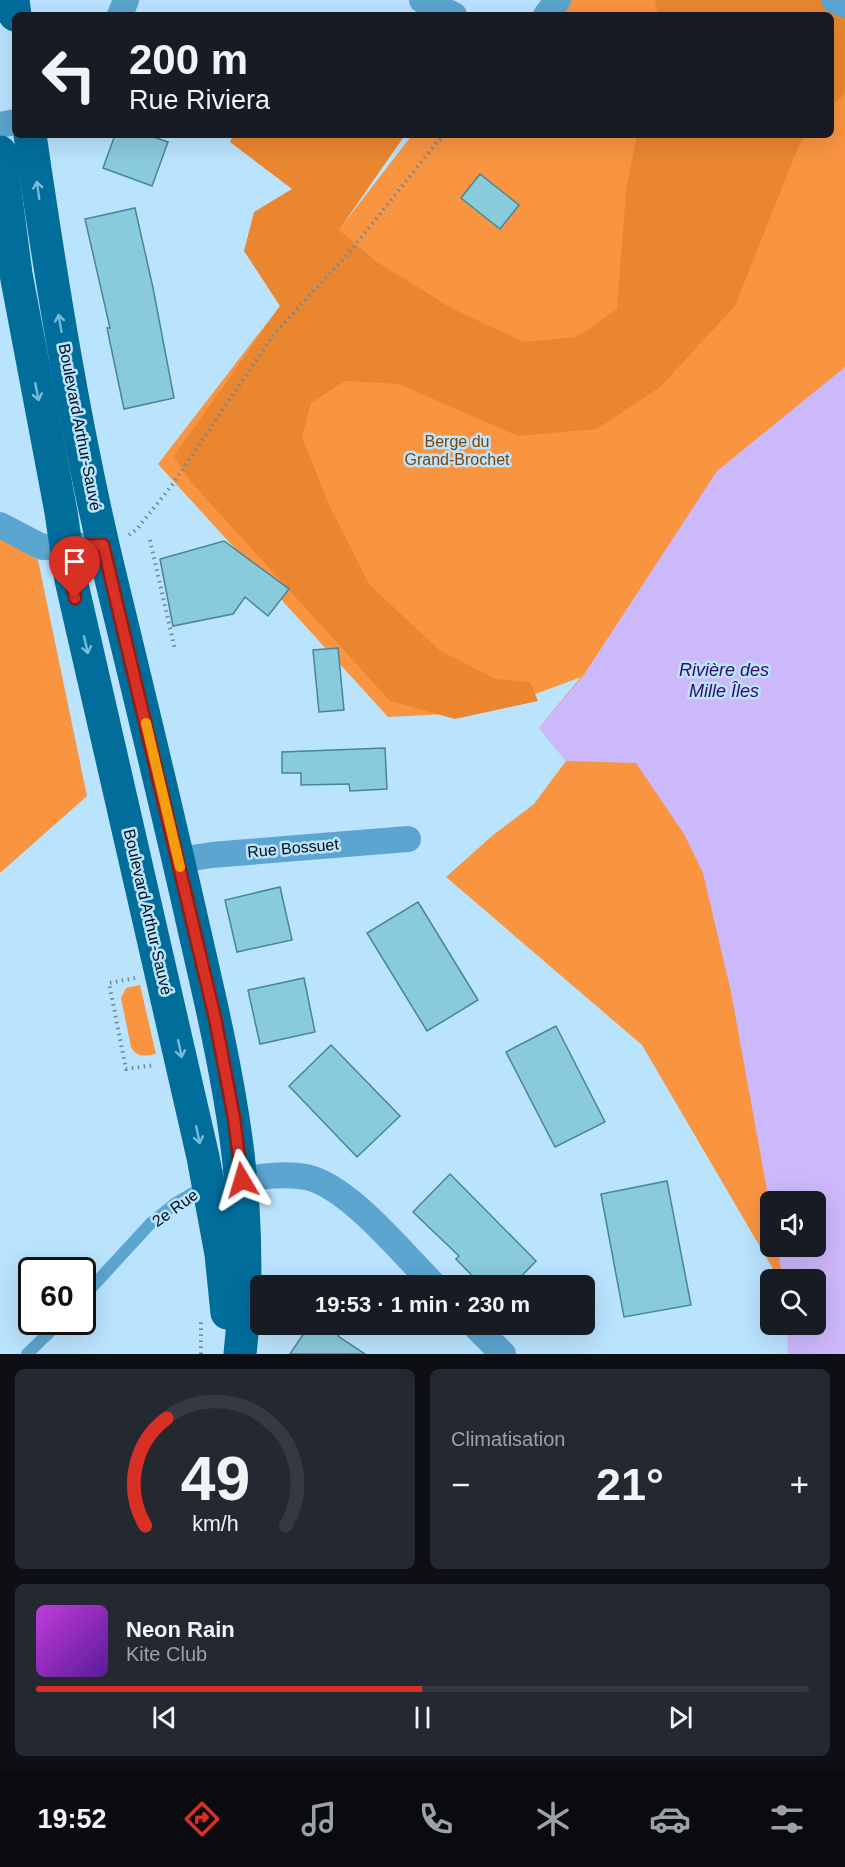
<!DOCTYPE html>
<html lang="fr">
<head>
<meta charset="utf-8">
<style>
	body { margin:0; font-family:Arial,sans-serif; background:#242831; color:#f1f3f6; height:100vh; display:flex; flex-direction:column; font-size:22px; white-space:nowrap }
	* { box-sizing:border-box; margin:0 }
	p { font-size:20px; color:#9ea1a6 }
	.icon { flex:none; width:33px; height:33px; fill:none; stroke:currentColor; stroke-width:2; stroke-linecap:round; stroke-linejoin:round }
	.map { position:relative; height:1354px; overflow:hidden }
	.sheet { display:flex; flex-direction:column; gap:15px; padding:15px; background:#0d0f14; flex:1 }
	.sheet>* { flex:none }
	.top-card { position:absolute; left:12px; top:12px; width:822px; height:126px; border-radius:9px; box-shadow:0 6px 24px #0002; background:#171b24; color:#f1f3f6; overflow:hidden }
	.tools { position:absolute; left:760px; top:1191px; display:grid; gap:12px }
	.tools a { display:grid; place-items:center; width:66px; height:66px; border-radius:9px; background:#171b24; box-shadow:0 6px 24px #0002; font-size:30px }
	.speed { position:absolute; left:18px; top:1257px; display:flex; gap:12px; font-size:30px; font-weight:700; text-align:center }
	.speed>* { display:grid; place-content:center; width:78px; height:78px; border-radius:50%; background:#171b24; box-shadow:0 6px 24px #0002; line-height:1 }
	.speed .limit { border:3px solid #111; border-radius:9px; background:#fff; color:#111 }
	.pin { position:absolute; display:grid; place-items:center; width:51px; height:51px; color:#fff; margin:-62px -26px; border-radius:50% 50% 50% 0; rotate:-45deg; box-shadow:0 0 6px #0007 }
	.pin .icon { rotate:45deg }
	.me { position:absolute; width:66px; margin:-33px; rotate:353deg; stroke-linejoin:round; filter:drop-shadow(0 0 4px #0008) }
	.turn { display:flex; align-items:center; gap:21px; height:126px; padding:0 18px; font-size:27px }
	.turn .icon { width:78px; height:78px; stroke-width:2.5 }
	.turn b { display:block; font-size:42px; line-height:51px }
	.big { font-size:45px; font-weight:600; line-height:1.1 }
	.sheet .tile { flex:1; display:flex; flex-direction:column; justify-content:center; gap:9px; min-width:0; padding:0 21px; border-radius:9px; background:#242831 }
	.sheet .dial { align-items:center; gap:0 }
	.dial svg { height:156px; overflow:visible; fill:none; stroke:#363941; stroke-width:7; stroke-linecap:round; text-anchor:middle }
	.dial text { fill:#f1f3f6; stroke:none }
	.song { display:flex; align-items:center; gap:18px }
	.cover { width:72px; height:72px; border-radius:9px; background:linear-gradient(135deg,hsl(290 70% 55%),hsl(270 70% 35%)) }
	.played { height:6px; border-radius:3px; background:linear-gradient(90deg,#d93025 50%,#363941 50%) }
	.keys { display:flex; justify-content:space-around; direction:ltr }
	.heat { display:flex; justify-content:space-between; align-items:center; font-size:33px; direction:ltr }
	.sheet .tiles { flex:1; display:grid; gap:15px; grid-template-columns:1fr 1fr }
	.tile:last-child { grid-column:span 2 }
	.trip { position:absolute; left:250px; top:1275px; width:345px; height:60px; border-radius:9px; background:#171b24; box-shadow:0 6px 24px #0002; font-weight:600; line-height:60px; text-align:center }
	.dock { display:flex; height:96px; justify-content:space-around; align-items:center; background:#090b0e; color:#9ea1a6 }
	.dock .icon { width:42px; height:42px }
	.dock .on { color:#d93025 }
	.dock b { font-size:27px; color:#f1f3f6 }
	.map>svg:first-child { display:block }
</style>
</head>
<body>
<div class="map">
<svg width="845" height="1354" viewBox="0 0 845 1354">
	<rect width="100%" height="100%" fill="#bae3fe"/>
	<g fill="#f99441">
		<path d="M558 0H834L845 5V1171L816 1202H771V1246L806 1247 789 1279H779L642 1045 446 877 492 836 534 804 566 761 539 728 581 677 487 712 388 717 158 464 412 135H831V15H546Z"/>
		<path d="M0 537 38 560 87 796 0 873Z"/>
		<path d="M140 985 156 1054C145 1056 137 1058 131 1047L121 998 126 988Z"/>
	</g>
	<g fill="#ea8630">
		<path d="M655 0H836L845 5V93L831 107V15H658Z"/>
		<path d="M233 135H405L339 230 377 262 453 309 524 342 577 337 617 309 626 191 637 135H807L799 145 735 306 659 388 597 429 518 436 399 384 345 381 311 403 302 437 329 505 369 584 439 650 496 679 530 682 538 701 455 719 390 701 191 482 174 456 280 306 244 251 254 212 292 189 230 142Z"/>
	</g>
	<path fill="#cbb9fb" d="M845 367V1354H788L787 1325 816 1324V1280L783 1279 777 1247 816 1246V1202H771V1212L731 992 703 873 684 834 636 763 566 761 539 728 583 676 717 471Z"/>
	<g fill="#89cadb" stroke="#468696" stroke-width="1.5">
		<path d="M115 135H148L168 142 152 186 103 168Z"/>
		<path d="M480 174 519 205 500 229 461 198Z"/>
		<path d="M135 208 153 288 174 398 124 409 107 328H110L85 219Z"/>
		<path d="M224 541 289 589 268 616 245 597 233 614 173 626 160 559Z"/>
		<path d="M338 648 344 710 319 712 313 650Z"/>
		<path d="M385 748 387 789 350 791 349 784 301 785V773H282V752Z"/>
		<path d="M280 887 292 940 237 952 225 900Z"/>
		<path d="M418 902 478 1000 427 1031 367 933Z"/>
		<path d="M304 978 315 1032 260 1044 248 990Z"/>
		<path d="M556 1026 605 1122 555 1147 506 1052Z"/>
		<path d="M331 1045 400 1116 357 1157 289 1086Z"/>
		<path d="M450 1174 536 1261 512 1286H482L456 1259 459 1256 413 1212Z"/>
		<path d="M667 1181 691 1305 624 1317 601 1194Z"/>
		<path d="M310 1324H346L338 1336 365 1354H290Z"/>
	</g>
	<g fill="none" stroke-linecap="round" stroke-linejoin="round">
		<g stroke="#6b899d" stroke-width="4" stroke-dasharray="1.5 4.5" stroke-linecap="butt">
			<path d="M129 535 137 529 172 485 274 334 348 254 438 141 446 135"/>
			<path d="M150 540 175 650"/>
			<path d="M135 978 109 983 126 1069 155 1065"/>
			<path d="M201 1354V1322"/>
		</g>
		<g stroke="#5ba5d0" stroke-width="12">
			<path d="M82 1298 150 1224 176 1203 207 1185"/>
			<path d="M27 1354 60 1322"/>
		</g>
		<g stroke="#5ba5d0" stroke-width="26">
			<path d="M422 0 454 15"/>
			<path d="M834 0 845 5"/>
			<path d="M120 15 126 0"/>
			<path d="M546 15 558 0"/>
			<path d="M0 125 15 122"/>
			<path d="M0 525 42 547 103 545"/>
			<path d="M179 860 212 855 408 839"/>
			<path d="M224 1182C250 1179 280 1172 306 1177 349 1186 403 1254 435 1286"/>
			<path d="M473 1324 503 1354"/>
		</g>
		<g stroke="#006d9b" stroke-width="33">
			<path d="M13 0 15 15"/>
			<path d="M30 135C52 285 76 436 112 583 140 698 168 813 194 929 228 1076 257 1201 240 1354"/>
			<path d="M0 152 16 274 61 512 71 580 203 1157 221 1254 227 1313"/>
		</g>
	</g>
	<defs><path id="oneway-shaft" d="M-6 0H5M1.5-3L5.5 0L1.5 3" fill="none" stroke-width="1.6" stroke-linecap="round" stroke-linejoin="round" transform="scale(1.5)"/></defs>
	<g stroke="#79badb">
		<use href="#oneway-shaft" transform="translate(38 190) rotate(-98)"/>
		<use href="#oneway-shaft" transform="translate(60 323) rotate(-100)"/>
		<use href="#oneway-shaft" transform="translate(37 392) rotate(79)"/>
		<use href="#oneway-shaft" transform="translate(86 645) rotate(77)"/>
		<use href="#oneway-shaft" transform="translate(180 1049) rotate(78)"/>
		<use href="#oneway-shaft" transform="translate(198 1135) rotate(78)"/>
	</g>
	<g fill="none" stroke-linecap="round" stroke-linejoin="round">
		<defs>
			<path id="route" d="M75 598 65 547 103 545 215 1018 234 1118 242 1180"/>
		</defs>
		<use href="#route" stroke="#8d1f18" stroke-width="15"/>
		<use href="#route" stroke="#d93025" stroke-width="10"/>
		<path stroke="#f59e0b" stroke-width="10" d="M146 723 180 867"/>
	</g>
	<g text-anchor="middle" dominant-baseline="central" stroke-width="5" stroke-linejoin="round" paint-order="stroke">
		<g font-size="16" fill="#000e19" stroke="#bae3fe">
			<text transform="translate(80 427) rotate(79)">Boulevard Arthur-Sauvé</text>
			<text transform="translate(293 848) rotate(-5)">Rue Bossuet</text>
			<text transform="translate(148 912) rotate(77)">Boulevard Arthur-Sauvé</text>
			<text transform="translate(175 1208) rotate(-36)">2e Rue</text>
		</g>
		<g font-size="16" fill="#834300" stroke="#bae3fe">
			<text x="457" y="441">Berge du<tspan x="457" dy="18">Grand-Brochet</tspan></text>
		</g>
		<g font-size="18" font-style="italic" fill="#36086a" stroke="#bae3fe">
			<text x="724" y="670">Rivière des<tspan x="724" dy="21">Mille Îles</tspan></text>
		</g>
	</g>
</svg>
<div class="tools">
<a><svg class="icon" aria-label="sound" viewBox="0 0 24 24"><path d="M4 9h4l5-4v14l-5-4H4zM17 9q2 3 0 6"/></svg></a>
<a><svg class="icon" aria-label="search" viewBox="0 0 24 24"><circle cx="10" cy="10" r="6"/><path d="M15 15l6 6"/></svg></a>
</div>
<div class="speed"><div class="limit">60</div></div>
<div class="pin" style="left:75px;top:598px;background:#d93025"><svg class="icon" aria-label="arrive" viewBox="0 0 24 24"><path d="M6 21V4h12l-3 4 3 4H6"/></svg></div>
<svg class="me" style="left:242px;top:1180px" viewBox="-20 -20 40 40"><path d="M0-17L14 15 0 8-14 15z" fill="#d93025" stroke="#fff" stroke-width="4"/></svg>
<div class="trip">19:53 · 1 min · 230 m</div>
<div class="top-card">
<div class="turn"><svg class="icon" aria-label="left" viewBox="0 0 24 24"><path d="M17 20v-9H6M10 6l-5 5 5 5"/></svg><div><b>200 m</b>Rue Riviera</div></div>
</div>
</div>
<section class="sheet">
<div class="tiles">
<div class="tile dial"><svg viewBox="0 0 100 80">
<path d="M14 69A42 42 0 1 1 86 69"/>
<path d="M14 69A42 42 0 0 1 25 14" stroke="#d93025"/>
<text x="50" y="56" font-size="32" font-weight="700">49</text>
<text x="50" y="72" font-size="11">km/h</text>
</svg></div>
<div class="tile"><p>Climatisation</p>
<div class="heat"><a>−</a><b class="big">21°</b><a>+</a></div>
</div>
<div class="tile">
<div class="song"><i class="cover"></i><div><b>Neon Rain</b><p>Kite Club</p></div></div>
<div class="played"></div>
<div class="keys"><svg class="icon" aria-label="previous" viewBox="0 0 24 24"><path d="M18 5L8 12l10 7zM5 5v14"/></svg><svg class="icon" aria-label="pause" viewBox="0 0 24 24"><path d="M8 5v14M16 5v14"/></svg><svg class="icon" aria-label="next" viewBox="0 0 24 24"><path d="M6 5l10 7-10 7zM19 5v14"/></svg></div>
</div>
</div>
</section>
<nav class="dock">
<b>19:52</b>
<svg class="icon on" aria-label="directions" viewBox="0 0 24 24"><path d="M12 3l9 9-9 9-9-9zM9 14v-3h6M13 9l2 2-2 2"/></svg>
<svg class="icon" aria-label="music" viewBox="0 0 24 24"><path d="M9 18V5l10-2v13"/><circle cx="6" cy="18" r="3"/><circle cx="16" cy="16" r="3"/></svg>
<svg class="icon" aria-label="phone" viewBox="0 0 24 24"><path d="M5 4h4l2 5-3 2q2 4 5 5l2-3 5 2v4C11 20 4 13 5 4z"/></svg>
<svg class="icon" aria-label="climate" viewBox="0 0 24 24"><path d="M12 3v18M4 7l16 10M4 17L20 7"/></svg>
<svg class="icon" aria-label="car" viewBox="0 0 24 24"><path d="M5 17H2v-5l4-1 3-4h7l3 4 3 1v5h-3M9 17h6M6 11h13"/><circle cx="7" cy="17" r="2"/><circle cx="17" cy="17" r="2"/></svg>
<svg class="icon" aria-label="filters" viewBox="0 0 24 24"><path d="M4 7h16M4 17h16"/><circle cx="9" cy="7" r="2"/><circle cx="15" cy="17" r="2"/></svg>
</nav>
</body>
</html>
